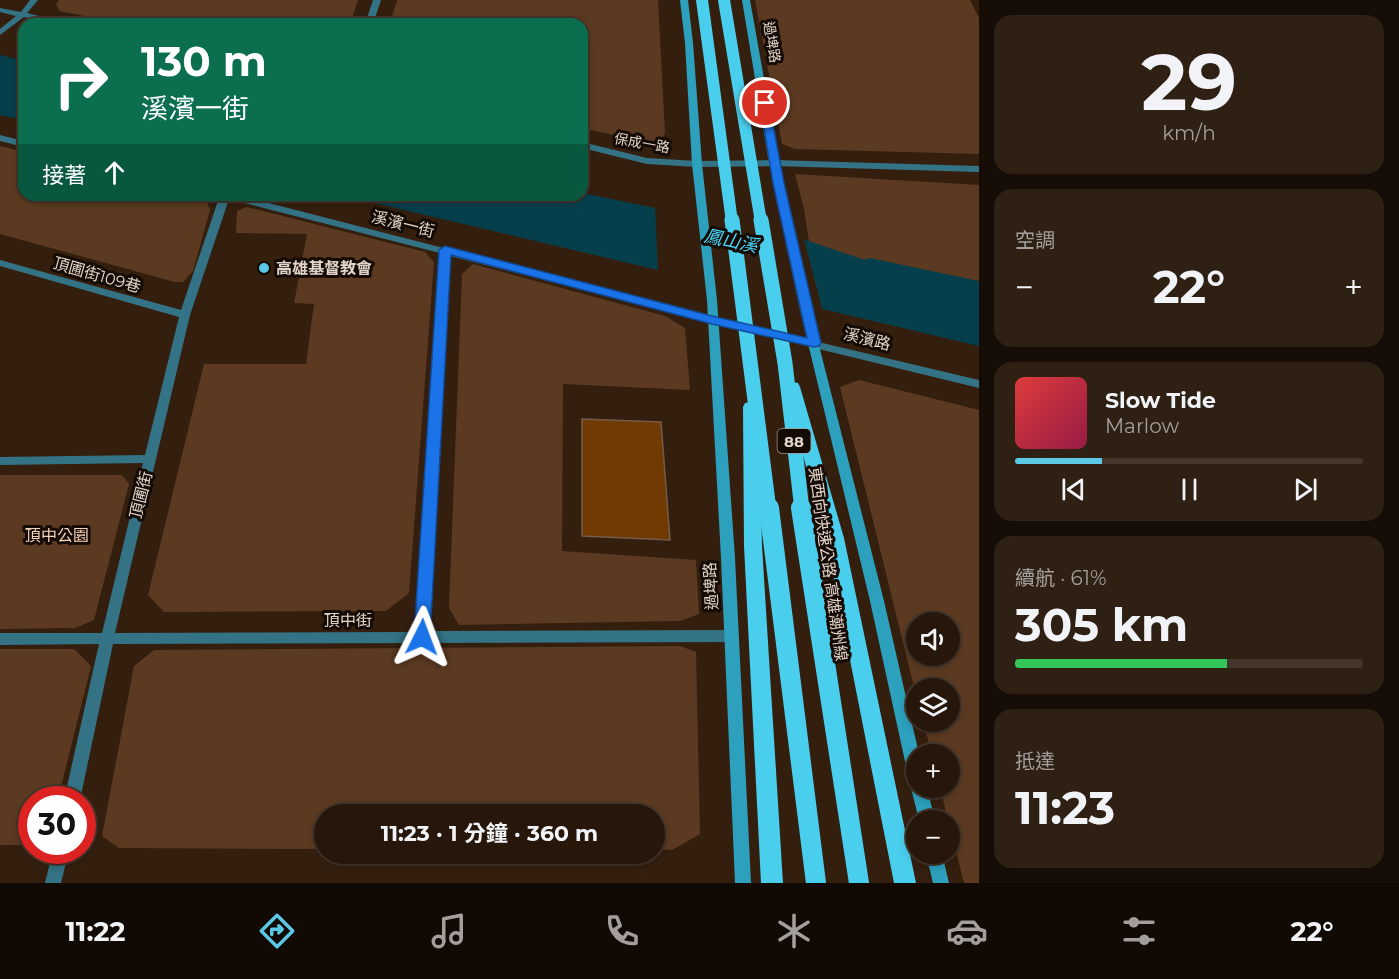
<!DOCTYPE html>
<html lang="zh-TW">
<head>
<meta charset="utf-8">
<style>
	body { margin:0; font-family:Montserrat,"Noto Sans TC",sans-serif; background:#2f2014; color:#f1f3f6; height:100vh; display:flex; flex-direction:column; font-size:22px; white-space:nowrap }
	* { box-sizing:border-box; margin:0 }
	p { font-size:20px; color:#a49f9d }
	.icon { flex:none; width:33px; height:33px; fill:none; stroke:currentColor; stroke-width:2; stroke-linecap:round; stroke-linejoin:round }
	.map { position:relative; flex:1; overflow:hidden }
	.details { display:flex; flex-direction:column; gap:15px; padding:15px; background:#150d06; width:420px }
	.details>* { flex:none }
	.hud { position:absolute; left:18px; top:18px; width:570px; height:183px; border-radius:18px; box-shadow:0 3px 9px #0003,0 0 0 2px #43362c; background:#0b6e4f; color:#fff; overflow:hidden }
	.buttons { position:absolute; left:906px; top:612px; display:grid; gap:12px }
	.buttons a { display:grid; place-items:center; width:54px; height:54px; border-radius:50%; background:#27170b; box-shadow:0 3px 9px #0003,0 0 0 2px #43362c; font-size:30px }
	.speed { position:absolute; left:18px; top:786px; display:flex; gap:12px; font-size:30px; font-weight:700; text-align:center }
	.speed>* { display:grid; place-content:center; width:78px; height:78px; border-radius:50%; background:#27170b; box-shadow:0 3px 9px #0003,0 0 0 2px #43362c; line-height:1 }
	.speed .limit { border:9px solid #d22; background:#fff; color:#111 }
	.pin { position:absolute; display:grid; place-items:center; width:51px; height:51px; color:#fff; margin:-26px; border:3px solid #fff; border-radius:50%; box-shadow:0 2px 6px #0007 }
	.me { position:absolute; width:66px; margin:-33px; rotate:3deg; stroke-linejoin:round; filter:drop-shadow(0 0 4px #0008) }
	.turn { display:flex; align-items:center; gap:21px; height:126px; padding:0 24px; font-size:27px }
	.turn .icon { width:78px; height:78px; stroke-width:2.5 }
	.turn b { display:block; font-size:42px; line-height:51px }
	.then { display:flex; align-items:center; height:57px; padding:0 24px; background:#0003; gap:12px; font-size:22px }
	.big { font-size:45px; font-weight:700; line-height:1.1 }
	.details .tile { flex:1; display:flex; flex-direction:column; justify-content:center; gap:9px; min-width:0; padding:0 21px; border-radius:18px; background:#2f2014 }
	.details .dial { align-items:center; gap:0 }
	.dial b { font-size:78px; line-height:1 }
	.song { display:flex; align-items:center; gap:18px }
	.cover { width:72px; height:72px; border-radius:9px; background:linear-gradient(135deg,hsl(0 70% 55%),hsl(340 70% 35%)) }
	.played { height:6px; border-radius:3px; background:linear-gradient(90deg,#5bc8e6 25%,#43362c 25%) }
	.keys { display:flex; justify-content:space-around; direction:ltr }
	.heat { display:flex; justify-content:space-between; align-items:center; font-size:33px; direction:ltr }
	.charge { height:9px; border-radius:4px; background:linear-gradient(90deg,#34c759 61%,#43362c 0) }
	.trip { position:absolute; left:314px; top:804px; width:351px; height:60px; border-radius:30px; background:#27170b; box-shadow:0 3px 9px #0003,0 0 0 2px #43362c; font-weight:700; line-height:60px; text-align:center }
	.menu { display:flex; height:96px; justify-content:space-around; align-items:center; background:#100904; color:#a49f9d }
	.menu .icon { width:42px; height:42px }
	.menu .selected { color:#5bc8e6 }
	.menu b { font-size:27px; color:#f1f3f6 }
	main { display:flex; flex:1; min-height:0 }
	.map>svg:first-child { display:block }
</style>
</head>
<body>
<main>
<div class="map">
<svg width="979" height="883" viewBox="0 0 979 883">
	<rect width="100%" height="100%" fill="#341f0f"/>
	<g fill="#5b3a21" fill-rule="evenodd">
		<path d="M59 0H358L350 24H122L60 11 56 5Z"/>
		<path d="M397 0H658L665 133 660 142H645L582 128V24H390Z"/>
		<path d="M755 0H970L979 18V154L795 149 782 144Z"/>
		<path d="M0 146 24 152V195H189L206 199 210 210 193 271 183 282H175L0 234Z"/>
		<path d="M795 174 979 185V287L810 249 804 209Z"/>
		<path d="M247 207 425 252 434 262 409 593 386 611 164 612 148 595 204 364H306L314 304 294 303 307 234 236 233 237 211Z"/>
		<path d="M473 264 665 316 685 328 690 390 563 384 562 551 696 560 699 614 680 621 459 625 449 608 462 274Z"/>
		<path d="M859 380 979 410V883H964L940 788H950V754H932L923 722H950V688H916V695L840 387ZM916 622H950V656H916Z"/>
		<path d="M0 475H122L129 484 94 620 75 628 0 629Z"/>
		<path d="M680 646 696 652 700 834 672 850 654 849V814H324V849L119 848 102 836 134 666 154 650Z"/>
		<path d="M0 649H74L91 666 58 799 32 800 31 837 22 845H0Z"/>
	</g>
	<g fill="#063f4c">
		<path d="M0 55 24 61V120L0 115Z"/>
		<path d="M582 193 797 237 941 286 979 292V346L341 195Z"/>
	</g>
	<path fill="#341f0f" d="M655 205 803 236 823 312 658 273Z"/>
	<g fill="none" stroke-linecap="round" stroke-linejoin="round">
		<path fill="#063f4c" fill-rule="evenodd" d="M870 258 979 281V307L855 280 849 271 855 262Z"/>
	</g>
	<path fill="#713a02" stroke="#745b4a" stroke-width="1.5" d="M582 419 661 422 670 540 582 536Z"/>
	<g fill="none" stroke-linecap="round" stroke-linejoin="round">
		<path fill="#337385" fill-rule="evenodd" d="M774 160 979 166V172L774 166 697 167 692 164 697 161Z"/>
		<g fill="#337385" fill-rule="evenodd">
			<path d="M30 0H38L27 13 71 24H56L24 17 0 35V29L16 16 0 12V8L21 12Z"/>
			<path d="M373 0H381L373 24H365Z"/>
			<path d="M0 135 24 141V147L0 141Z"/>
			<path d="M582 142 647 158 697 161 702 164 697 167 647 164 582 148Z"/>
			<path d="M220 195H237L712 317 979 380V388L712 323 450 256 429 631 732 630 737 632 739 636 737 640 732 642 113 644 80 800H64L99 644 0 645V633H102L143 463 0 465V457L145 455 179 317 0 266V260L181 310ZM229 199 440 253 415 632 115 633 190 315Z"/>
			<path d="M53 850H69L61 883H45Z"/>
		</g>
		<g fill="#2ca0bd" fill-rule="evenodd">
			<path d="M680 0H688L693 43 702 164 717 300 735 558 751 883H735L721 558 707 300 692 164 685 43Z"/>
			<path d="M742 0H750L779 163 810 310 884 601 919 754H916V782L911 780 908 775 870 601 800 310 769 163Z"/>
			<path d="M916 782V788H927L935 820H919L911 788 914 783Z"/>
			<path d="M926 854H942L949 883H933Z"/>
		</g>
		<g fill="#4aceee" fill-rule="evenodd">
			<path d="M792 382 798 383 800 387 844 538 916 883H894L826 538 784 387 786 383Z"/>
			<path d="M751 402 757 403 759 407 762 546 783 883H761L744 546 743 407 745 403Z"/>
		</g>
		<g stroke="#4aceee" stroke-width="12">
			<path d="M702 0 732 222"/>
			<path d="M724 0 761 222"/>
		</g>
		<g stroke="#4aceee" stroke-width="15">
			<path d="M732 220 769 510"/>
			<path d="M761 220 785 363 802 510"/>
		</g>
		<g stroke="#4aceee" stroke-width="20">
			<path d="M769 508 816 883"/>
			<path d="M801 508 859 883"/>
		</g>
	</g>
	<path fill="#1a73e8" stroke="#114b97" stroke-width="1.5" d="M765 100 769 103 784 183 821 343 819 346 814 347 712 324 451 255 430 637 428 642 422 644 417 642 414 637 439 250 445 246 712 316 807 338 773 183 760 103Z"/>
	<circle fill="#5bc8e6" stroke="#150b05" stroke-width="2" cx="264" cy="268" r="6"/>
	<g text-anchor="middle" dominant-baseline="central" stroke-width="6" stroke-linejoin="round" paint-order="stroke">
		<g font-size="14" fill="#e2d4ca" stroke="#150b05">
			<text transform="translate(772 42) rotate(80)">過埤路</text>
			<text transform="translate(642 143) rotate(10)">保成一路</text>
		</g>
		<rect fill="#150b05" stroke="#a4988f" stroke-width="1.5" x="777.5" y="429" width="33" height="24" rx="4.5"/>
		<g font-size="15" font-weight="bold" fill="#e2d4ca">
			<text x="794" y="441">88</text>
		</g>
		<g font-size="16" fill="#e2d4ca" stroke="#150b05">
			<text transform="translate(403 224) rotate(14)">溪濱一街</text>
			<text transform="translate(97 275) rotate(16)">頂圃街109巷</text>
			<text transform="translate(867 339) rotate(14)">溪濱路</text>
			<text transform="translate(141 495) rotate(-76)">頂圃街</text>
			<text transform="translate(828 564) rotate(82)">東西向快速公路 高雄潮州線</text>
			<text transform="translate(711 586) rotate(-93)">過埤路</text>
			<text x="348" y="620">頂中街</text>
		</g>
		<g font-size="16" font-weight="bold" fill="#e2d4ca" stroke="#150b05" text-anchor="start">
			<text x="276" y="268">高雄基督教會</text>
		</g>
		<g font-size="16" fill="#f5d2ba" stroke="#150b05">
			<text x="57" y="535">頂中公園</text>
		</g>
		<g font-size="18" font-style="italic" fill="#4bd6fb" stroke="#150b05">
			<text transform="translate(731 241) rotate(12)">鳳山溪</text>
		</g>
	</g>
</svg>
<div class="buttons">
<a><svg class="icon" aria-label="sound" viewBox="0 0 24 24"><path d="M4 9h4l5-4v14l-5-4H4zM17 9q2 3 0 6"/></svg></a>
<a><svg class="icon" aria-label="layers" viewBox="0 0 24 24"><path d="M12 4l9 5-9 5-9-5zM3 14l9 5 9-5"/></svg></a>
<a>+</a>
<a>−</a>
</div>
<div class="speed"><div class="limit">30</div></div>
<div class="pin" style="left:765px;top:103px;background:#d93025"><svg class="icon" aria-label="arrive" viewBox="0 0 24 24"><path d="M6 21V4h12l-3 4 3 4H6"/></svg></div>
<svg class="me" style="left:422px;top:637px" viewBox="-20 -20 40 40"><path d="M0-17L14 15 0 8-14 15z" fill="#1a73e8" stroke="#fff" stroke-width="4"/></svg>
<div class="trip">11:23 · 1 分鐘 · 360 m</div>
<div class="hud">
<div class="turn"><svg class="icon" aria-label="right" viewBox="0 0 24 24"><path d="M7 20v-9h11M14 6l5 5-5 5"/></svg><div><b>130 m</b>溪濱一街</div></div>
<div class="then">接著<svg class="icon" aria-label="ahead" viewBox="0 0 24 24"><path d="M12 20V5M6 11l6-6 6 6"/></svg></div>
</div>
</div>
<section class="details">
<div class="tile dial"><b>29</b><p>km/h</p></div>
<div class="tile"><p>空調</p>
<div class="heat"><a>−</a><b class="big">22°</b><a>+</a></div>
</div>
<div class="tile">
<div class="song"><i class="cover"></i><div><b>Slow Tide</b><p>Marlow</p></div></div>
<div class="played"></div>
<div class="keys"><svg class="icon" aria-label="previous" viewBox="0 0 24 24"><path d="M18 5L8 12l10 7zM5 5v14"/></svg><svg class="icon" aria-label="pause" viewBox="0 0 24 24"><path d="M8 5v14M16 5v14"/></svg><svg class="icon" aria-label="next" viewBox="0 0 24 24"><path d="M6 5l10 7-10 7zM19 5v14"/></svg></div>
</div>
<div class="tile"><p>續航 · 61%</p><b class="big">305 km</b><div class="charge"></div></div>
<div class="tile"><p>抵達</p><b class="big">11:23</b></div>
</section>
</main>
<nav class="menu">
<b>11:22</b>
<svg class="icon selected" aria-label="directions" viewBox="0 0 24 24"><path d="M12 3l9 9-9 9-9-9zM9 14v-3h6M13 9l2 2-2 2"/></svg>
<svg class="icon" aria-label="music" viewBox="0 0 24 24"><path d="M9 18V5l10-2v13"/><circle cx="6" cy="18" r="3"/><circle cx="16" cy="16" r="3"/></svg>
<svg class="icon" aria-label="phone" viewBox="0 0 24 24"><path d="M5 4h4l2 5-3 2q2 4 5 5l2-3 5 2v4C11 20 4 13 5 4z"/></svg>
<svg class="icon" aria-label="climate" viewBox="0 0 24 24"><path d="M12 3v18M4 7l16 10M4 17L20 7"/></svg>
<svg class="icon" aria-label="car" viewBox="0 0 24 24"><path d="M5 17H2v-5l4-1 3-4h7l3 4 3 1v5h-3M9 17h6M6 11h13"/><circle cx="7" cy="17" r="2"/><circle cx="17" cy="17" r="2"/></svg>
<svg class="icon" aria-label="filters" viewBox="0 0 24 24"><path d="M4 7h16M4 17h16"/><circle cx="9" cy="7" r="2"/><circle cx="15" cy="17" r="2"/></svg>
<b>22°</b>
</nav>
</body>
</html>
